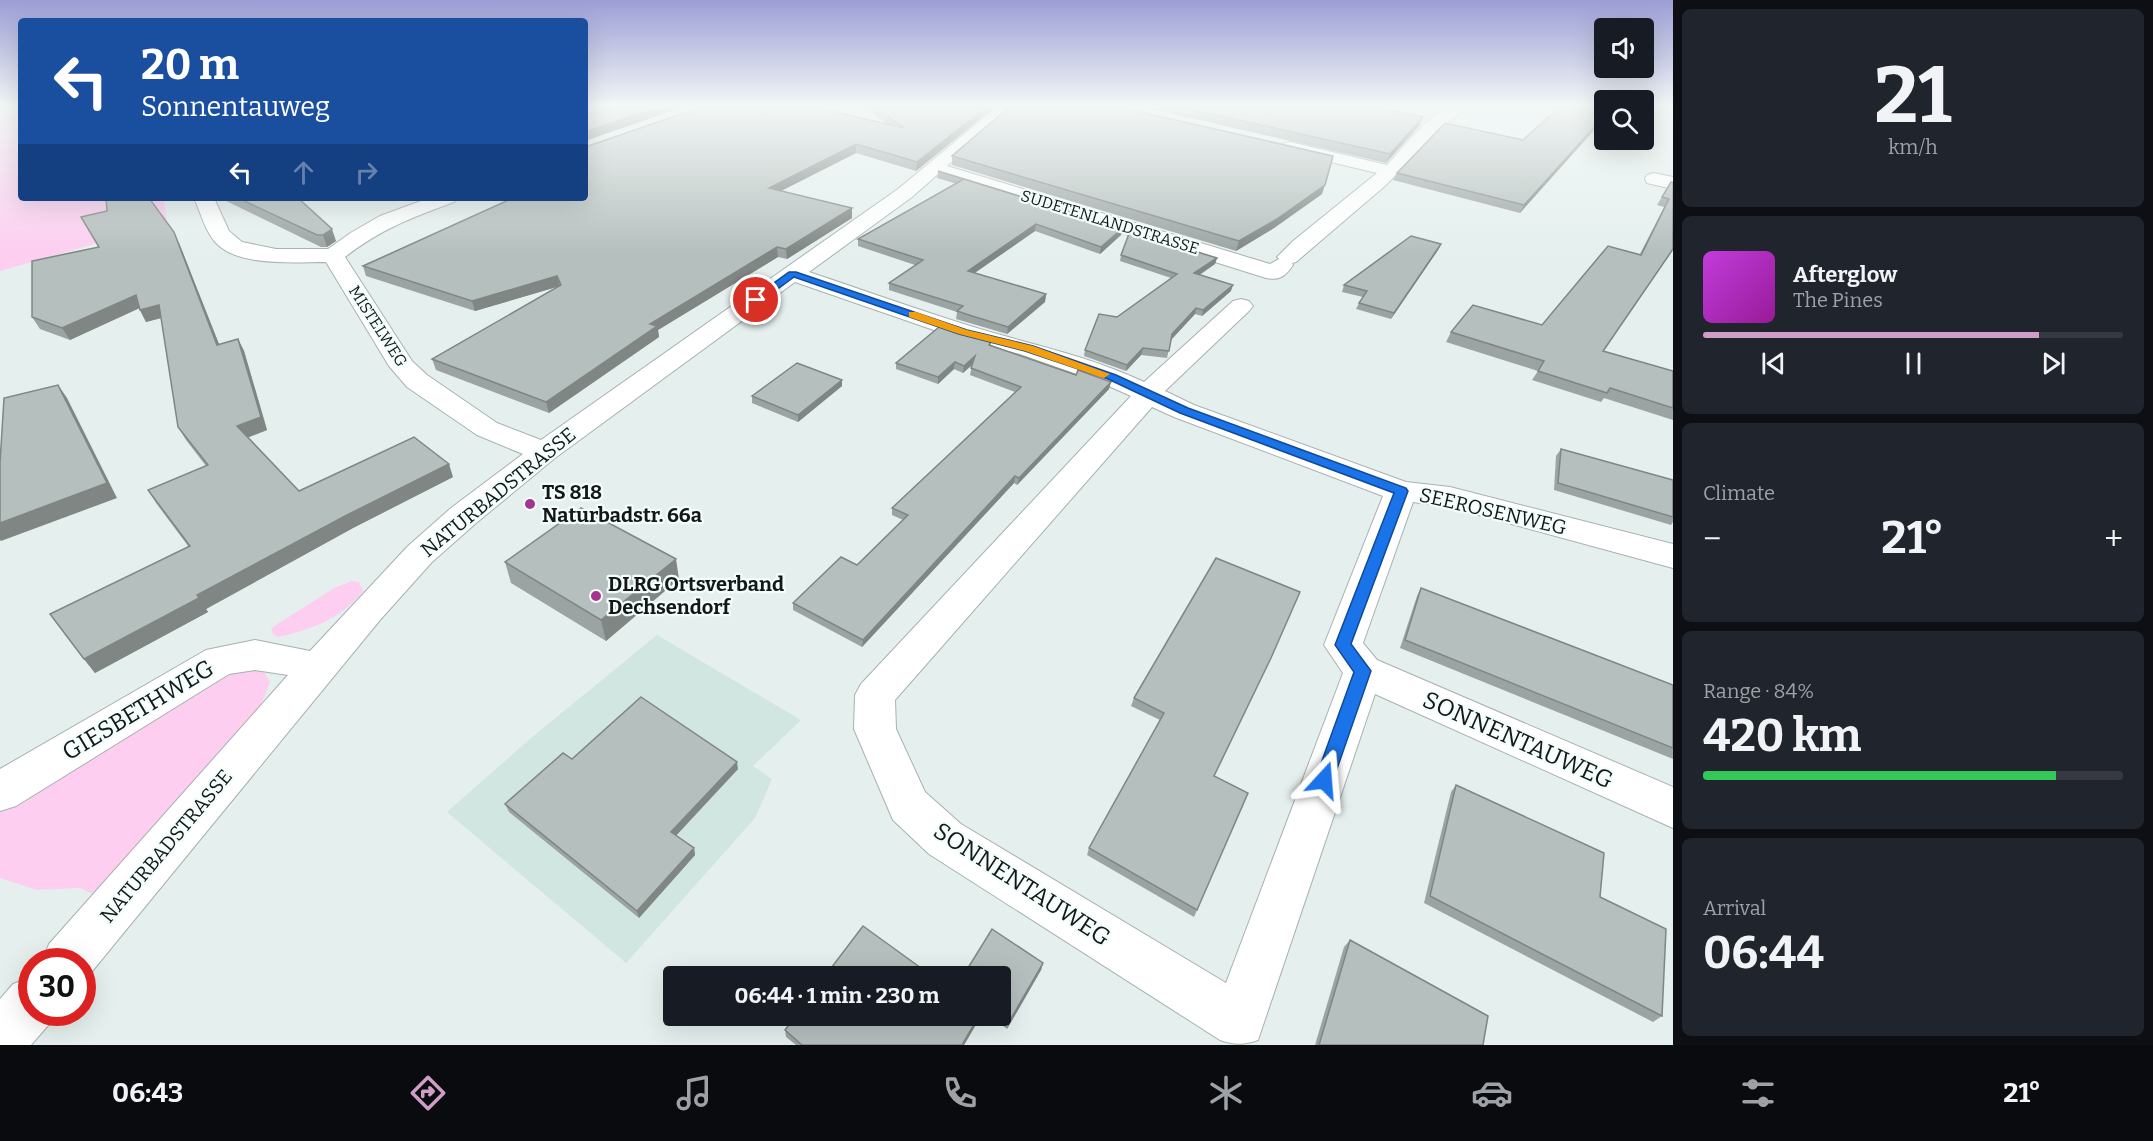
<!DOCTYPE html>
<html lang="en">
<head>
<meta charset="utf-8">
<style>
	body { margin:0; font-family:Bitter,serif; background:#20242c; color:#f1f3f6; height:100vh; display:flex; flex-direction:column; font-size:22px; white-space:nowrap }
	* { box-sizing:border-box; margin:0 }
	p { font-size:20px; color:#9ea1a6 }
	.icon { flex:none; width:33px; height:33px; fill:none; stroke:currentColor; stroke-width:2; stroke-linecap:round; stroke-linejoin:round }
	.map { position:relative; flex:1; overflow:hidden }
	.side { display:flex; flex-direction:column; gap:9px; padding:9px; background:#0d0f14; width:480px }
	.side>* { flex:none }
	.banner { position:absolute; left:18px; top:18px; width:570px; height:183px; border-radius:6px; box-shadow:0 6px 24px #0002; background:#1a4fa0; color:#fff; overflow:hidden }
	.fabs { position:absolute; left:1594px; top:18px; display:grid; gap:12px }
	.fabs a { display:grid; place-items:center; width:60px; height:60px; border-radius:6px; background:#171b24; box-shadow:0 6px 24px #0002; font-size:30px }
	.speed { position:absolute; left:18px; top:948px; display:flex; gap:12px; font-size:30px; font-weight:700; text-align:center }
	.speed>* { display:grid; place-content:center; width:78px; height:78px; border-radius:50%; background:#171b24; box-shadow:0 6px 24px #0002; line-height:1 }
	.speed .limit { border:9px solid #d22; background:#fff; color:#111 }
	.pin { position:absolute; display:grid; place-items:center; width:51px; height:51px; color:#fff; margin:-26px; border:3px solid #fff; border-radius:50%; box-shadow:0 2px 6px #0007 }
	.me { position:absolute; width:66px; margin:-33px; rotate:19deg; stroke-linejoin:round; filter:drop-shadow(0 0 4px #0008) }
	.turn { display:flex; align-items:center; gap:21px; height:126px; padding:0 24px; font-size:27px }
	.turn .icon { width:78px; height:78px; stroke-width:2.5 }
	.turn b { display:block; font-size:42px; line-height:51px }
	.lanes { display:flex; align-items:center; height:57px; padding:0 24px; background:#0003; justify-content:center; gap:30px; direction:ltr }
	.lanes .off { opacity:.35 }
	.big { font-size:45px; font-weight:700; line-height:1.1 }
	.side .tile { flex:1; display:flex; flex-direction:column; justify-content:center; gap:9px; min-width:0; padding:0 21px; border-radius:9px; background:#20242c }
	.side .dial { align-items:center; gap:0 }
	.dial b { font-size:78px; line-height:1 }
	.song { display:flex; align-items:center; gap:18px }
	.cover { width:72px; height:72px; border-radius:9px; background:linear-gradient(135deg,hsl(290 70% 55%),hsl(300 70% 35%)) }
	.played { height:6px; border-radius:3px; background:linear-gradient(90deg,#cf9dc8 80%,#363941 80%) }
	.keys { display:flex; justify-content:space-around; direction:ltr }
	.heat { display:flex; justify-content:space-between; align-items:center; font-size:33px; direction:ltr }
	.charge { height:9px; border-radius:4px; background:linear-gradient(90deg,#34c759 84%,#363941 0) }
	.trip { position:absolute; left:663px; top:966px; width:348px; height:60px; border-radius:6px; background:#171b24; box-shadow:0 6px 24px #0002; font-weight:700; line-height:60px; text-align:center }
	.tabs { display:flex; height:96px; justify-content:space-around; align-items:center; background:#090b0e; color:#9ea1a6 }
	.tabs .icon { width:42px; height:42px }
	.tabs .on { color:#cf9dc8 }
	.tabs b { font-size:27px; color:#f1f3f6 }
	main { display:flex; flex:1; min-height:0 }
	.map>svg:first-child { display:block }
</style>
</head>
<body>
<main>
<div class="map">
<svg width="1673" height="1045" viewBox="0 0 1673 1045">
	<rect width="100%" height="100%" fill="#e5f0ee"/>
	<path fill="#d1e5e1" d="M657 635 801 720 753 766 772 779 755 818 626 963 447 812 531 738Z"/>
	<g fill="#fdcef0">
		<path d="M0 107H21V198H164L167 223 0 271Z"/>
		<path d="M352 581 359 582 363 591C341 619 311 630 277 637L273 634 271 629 279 623 334 588Z"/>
		<path d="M253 667 264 672 270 682 261 705 95 895 80 888 37 890 0 878V806L209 679Z"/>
	</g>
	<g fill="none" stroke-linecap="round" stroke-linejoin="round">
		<defs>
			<g id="minor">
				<path d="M997 107H1014L947 166 1270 264 1279 259 1277 257 1293 241 1377 173 1284 151 1281 147 1284 143 1290 142 1387 165C1403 148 1427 116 1448 108 1454 105 1462 107 1468 107L1438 131 1386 185 1296 262 1292 263 1293 265C1286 276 1279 281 1266 278L937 175 912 197 809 272C863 290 916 309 970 326 1028 344 1087 355 1144 382L1233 301 1241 299 1249 301 1253 306 1249 311 1165 391 1194 405 1406 482 1450 487 1673 544V568L1449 507 1413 502 1363 643 1377 660 1673 787V828L1375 694 1258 1040C1244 1045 1234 1045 1220 1040L929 854 893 820 854 729 855 695 861 684 1131 396 1102 383 1020 354 954 337 795 282 555 458 475 524 432 562 380 620 85 980 82 981V962H42L49 944 288 675 255 670 229 674 16 806 0 811V769L206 650 255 640 310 651 408 546 451 508 523 454 477 435 407 387 389 366 326 262C296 262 240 267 217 244 205 232 201 213 194 198H214L229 231 242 242 276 249H328L352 232 380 216 429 198H457L454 202C411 218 381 229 345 257L412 361 427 375 497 423 541 440 898 189ZM1152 407 1174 417 1383 496 1324 645 1343 673 1226 983 961 824 925 792 896 729 895 700Z"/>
				<path d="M1654 173 1673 177V189L1647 183 1645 179 1647 175Z"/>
				<path d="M32 977V1012H55L51 1022 31 1045H0V999L13 984Z"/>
			</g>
		</defs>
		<use href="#minor" stroke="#a7b1af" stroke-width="2"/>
		<use href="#minor" fill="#fff" fill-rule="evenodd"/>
	</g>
	<g fill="#9ca4a3">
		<path d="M866 107H995L916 171 856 153 781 191 852 218 787 259 778 257 658 330 659 337 549 413 436 370 432 359 560 286 475 311 366 276 363 266 888 125Z"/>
		<path d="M1143 107H1373L1420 125 1386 163Z"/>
		<path d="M1605 107 1520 213 1393 180 1397 173 1523 140Z"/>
		<path d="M952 156 1322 194 1274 228 1236 251 952 165Z"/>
		<path d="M938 171 1123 228 1121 235 1100 254 1035 231 975 273 1046 294 1045 302 1007 334 956 319 957 312 889 290V283L915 265 858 246V239L957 184 937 178Z"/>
		<path d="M1671 182 1673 250 1604 351 1673 371V420L1604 398 1601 402 1532 380 1538 371 1446 342 1451 332 1542 325 1640 254 1664 207 1657 205Z"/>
		<path d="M220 198H298L336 241 327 247H321Z"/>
		<path d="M179 243 219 344 238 339 244 351 267 430 247 438 299 491 453 477 353 528 206 609 208 612 95 673 84 659 188 546 156 503 148 490 206 466 186 440 178 427 161 318 146 322 139 308 70 340 40 329 32 317 99 247Z"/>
		<path d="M1441 244 1438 250 1391 319 1356 309 1359 303 1363 297 1342 292 1344 285Z"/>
		<path d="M1121 255 1217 258 1215 264 1200 275 1231 291 1202 316 1195 314 1171 340 1167 358 1141 355 1126 371 1084 356 1085 350 1117 317 1171 278 1120 261Z"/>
		<path d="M991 342V345L1076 375 1111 382 1109 389 1017 485 1014 483 862 647 793 610V603L857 565 903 520 892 515V508L1015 392 970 375 972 365 963 373 954 369 938 384 896 369V363Z"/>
		<path d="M842 380V386L798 422 752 403V396Z"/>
		<path d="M1561 449 1673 480V522L1671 525 1554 490 1556 456Z"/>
		<path d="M1216 558 1214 776 1197 910 1194 917 1087 855 1089 848 1160 720 1131 706 1134 698Z"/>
		<path d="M505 562 679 579 606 641 511 583Z"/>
		<path d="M1421 588 1673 685V759L1400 648 1417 596Z"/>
		<path d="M572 759 738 769 676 835 694 848 695 855 639 918 509 812 505 804Z"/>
		<path d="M1456 785 1600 897 1662 1016 1653 1022 1424 903 1451 792Z"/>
		<path d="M1350 940 1483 1045H1315L1344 947Z"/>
		<path d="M1043 963 1041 970 1007 1029 990 1016H1000Z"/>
		<path d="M796 1016H981L964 1045H796L786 1037 785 1030Z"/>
	</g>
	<g fill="#7f8684">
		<path d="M659 107H683L585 141V132Z"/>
		<path d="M986 107H995L916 171 917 162Z"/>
		<path d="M1605 115V118L1520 213 1524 205Z"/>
		<path d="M1423 117 1420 125 1386 163 1390 154Z"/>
		<path d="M856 144V153L769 197V188Z"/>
		<path d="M1325 185 1322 194 1274 228 1236 251 1239 241Z"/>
		<path d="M852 208V218L787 259 786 249Z"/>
		<path d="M1036 224 1035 231 967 278 968 271Z"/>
		<path d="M1123 228 1121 235 1100 254 1101 247Z"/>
		<path d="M332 229 336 241 327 247 323 235Z"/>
		<path d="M174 232 179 243 224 357 217 345Z"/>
		<path d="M1441 244 1438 250 1391 319 1394 313Z"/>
		<path d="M777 247 778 257 658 330 659 337 549 413 546 402 650 324Z"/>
		<path d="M1217 258 1215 264 1192 279 1194 273Z"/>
		<path d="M557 276 560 286 475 311 472 301Z"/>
		<path d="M1233 285 1231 291 1202 316 1203 310Z"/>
		<path d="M1046 294 1045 302 1007 334 1008 327Z"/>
		<path d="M136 295 142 307 70 340 62 328Z"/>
		<path d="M159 305 165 317 146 322 140 310Z"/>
		<path d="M1196 308 1195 314 1170 341 1172 334Z"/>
		<path d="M238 339 244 351 267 430 243 439 237 426Z"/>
		<path d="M1143 348 1141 355 1126 371 1127 365Z"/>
		<path d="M975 356 974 363 963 373 964 366Z"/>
		<path d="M955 362 954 369 938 384V377Z"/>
		<path d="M842 380V386L798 422V415Z"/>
		<path d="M1111 382 1109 389 1017 485 1019 478Z"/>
		<path d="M58 385 67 398 117 498 1 541 0 540V523Z"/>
		<path d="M449 464 453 477 353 528 206 609 208 612 95 673 84 659 197 595 347 515Z"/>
		<path d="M1015 476 1014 483 862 647 863 640Z"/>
		<path d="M676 559 679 579 606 641 601 620Z"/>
		<path d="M737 762 738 769 673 839 671 832Z"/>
		<path d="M694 848 695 855 639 918 637 911Z"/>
		<path d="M1043 963 1041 970 1007 1029 1009 1022Z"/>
		<path d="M979 1016H981L964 1045H962Z"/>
	</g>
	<g fill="#b5bfbd" stroke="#7f8684" stroke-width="1.5">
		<path d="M585 107H659L585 132Z"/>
		<path d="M702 107H814L904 128 876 107H986L917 162 856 144 769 188 852 208 786 249 777 247 650 324 657 326 546 402 432 359 561 285 557 276 472 301 363 266 513 198H585V147Z"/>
		<path d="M1009 107H1118L1333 156 1325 185 1277 219 1239 241 952 156Z"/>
		<path d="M1180 107H1373L1423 117 1390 154Z"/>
		<path d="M1560 107H1605V115L1524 205 1397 173 1445 123 1523 140Z"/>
		<path d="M938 171 1123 228 1101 247 1036 224 968 271 1046 294 1008 327 972 316 957 311 963 306 889 283 923 260 858 239 964 179Z"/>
		<path d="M1671 182H1673V249L1603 351 1673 371V408L1610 388 1607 393 1538 371 1544 361 1451 332 1473 305 1542 325 1608 246 1641 255 1669 199 1662 197Z"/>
		<path d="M106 198H149L174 232 217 345 238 339 261 417 237 426 299 491 414 437 449 464 347 515 197 595 199 598 84 659 50 614 190 546 148 490 208 465 178 427 159 305 140 310 136 295 62 328 32 317V261L99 247 81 217 107 211Z"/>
		<path d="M238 198H298L332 229 323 235H317Z"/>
		<path d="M1130 231 1217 258 1194 273 1233 285 1203 310 1196 308 1172 334 1169 351 1143 348 1127 365 1085 350 1099 314 1117 317 1177 274 1121 255Z"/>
		<path d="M1411 236 1441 244 1394 313 1359 303 1367 291 1344 285Z"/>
		<path d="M939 327 991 342 989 345 1076 375 1078 370 1111 382 1019 478 1015 476 863 640 793 603 841 557 857 565 908 515 892 508 1021 387 971 368 975 356 964 366 955 362 938 377 896 363Z"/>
		<path d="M797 363 842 380 798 415 752 396Z"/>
		<path d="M58 385 107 483 0 523V463L4 398Z"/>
		<path d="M1561 449 1673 480V517L1558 483Z"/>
		<path d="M581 508 676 559 601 620 505 562Z"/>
		<path d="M1216 558 1300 592 1271 658 1214 776 1248 793 1197 910 1089 848 1164 713 1134 698Z"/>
		<path d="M1421 588 1673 685V748L1405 640Z"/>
		<path d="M641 697 737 762 671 832 694 848 637 911 505 804 563 753 572 759Z"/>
		<path d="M1456 785 1604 853 1600 897 1666 929 1662 1016 1430 896Z"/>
		<path d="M863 926 932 976H825Z"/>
		<path d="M992 929 1043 963 1009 1022 1000 1016V976H963Z"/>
		<path d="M1350 940 1488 1016 1483 1045H1319Z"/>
		<path d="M796 1016H979L962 1045H802L785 1030Z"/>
	</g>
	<linearGradient id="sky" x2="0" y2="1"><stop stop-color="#9c9ed5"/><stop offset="0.42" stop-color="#f3f8f7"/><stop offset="1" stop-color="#f3f8f7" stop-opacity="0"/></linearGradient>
	<rect width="1673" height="253" fill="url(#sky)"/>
	<path fill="#1a73e8" stroke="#114b97" stroke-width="1.5" d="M789 272H796L967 330 1033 346 1116 375 1188 408 1406 488 1408 491 1351 644 1371 671 1331 786 1324 788 1318 786 1315 780 1354 672 1335 645 1394 493 1180 413 1108 379 1025 351 959 334 794 277 760 302H753V298Z"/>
	<path fill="#f59e0b" d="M909 312H916L967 330 1033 346 1110 374 1104 378 1100 377 1025 351 959 334 909 317Z"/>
	<g fill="#a53490" stroke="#f3fdfb" stroke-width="2">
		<circle cx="530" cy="504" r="6"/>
		<circle cx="596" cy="596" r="6"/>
	</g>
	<g text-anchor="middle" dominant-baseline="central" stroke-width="4.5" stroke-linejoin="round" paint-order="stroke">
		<g font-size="16" fill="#141717" stroke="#f3fdfb">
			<text transform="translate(1110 222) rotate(17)">SUDETENLANDSTRASSE</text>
			<text transform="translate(378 326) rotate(57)">MISTELWEG</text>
		</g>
		<g font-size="20" fill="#141717" stroke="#f3fdfb">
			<text transform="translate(498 492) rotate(-39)">NATURBADSTRASSE</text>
			<text transform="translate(1493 511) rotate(13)">SEEROSENWEG</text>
			<text transform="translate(166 846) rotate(-50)">NATURBADSTRASSE</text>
		</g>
		<g font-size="20" font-weight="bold" fill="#141717" stroke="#f3fdfb" text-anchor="start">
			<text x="542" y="492">TS 818<tspan x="542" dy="23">Naturbadstr. 66a</tspan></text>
			<text x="608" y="584">DLRG Ortsverband<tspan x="608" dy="23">Dechsendorf</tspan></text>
		</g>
		<g font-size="24" fill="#141717" stroke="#f3fdfb">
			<text transform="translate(138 710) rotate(-31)">GIESBETHWEG</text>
			<text transform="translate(1518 740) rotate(24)">SONNENTAUWEG</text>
			<text transform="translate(1022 884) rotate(33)">SONNENTAUWEG</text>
		</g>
	</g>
</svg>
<div class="fabs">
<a><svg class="icon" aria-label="sound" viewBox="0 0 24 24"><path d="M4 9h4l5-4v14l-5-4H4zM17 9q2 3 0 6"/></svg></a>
<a><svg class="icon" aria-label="search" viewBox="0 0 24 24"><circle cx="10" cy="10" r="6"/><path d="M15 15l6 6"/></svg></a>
</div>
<div class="speed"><div class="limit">30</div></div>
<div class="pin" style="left:756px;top:300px;background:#d93025"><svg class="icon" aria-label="arrive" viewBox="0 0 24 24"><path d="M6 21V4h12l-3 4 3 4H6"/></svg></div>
<svg class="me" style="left:1324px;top:780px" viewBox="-20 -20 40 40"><path d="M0-17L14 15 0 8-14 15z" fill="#1a73e8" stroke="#fff" stroke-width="4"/></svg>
<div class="trip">06:44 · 1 min · 230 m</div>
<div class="banner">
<div class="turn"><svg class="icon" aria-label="left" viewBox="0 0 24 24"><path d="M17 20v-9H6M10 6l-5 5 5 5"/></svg><div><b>20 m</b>Sonnentauweg</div></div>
<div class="lanes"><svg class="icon" aria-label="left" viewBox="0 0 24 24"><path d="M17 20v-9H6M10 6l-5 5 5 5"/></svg><svg class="icon off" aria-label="ahead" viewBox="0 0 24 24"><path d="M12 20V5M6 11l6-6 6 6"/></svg><svg class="icon off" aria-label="right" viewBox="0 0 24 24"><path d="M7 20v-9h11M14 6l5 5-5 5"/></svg></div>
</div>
</div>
<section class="side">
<div class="tile dial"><b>21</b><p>km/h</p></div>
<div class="tile">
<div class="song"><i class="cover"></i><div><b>Afterglow</b><p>The Pines</p></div></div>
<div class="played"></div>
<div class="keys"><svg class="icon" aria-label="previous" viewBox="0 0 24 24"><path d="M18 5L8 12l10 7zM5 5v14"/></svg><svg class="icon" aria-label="pause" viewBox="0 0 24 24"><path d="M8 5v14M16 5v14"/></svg><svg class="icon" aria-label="next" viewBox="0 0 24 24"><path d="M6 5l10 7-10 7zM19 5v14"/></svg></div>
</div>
<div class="tile"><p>Climate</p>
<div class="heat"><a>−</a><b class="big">21°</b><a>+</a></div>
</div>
<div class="tile"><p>Range · 84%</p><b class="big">420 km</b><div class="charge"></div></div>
<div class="tile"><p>Arrival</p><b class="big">06:44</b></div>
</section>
</main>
<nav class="tabs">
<b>06:43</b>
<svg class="icon on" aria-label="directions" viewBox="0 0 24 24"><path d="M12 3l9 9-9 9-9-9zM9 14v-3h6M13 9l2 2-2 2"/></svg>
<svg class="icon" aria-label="music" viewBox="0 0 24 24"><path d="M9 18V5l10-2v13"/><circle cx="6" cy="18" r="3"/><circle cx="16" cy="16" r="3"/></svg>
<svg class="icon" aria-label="phone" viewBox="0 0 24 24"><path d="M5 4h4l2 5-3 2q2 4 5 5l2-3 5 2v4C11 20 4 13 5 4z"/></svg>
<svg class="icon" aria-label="climate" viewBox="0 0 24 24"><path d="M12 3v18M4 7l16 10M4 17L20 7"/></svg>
<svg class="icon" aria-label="car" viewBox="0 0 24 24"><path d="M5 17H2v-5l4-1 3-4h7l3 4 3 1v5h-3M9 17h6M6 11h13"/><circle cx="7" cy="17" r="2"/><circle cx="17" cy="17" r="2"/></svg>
<svg class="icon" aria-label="filters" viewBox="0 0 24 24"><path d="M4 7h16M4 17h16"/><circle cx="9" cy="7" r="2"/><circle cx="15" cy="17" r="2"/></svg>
<b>21°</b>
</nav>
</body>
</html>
